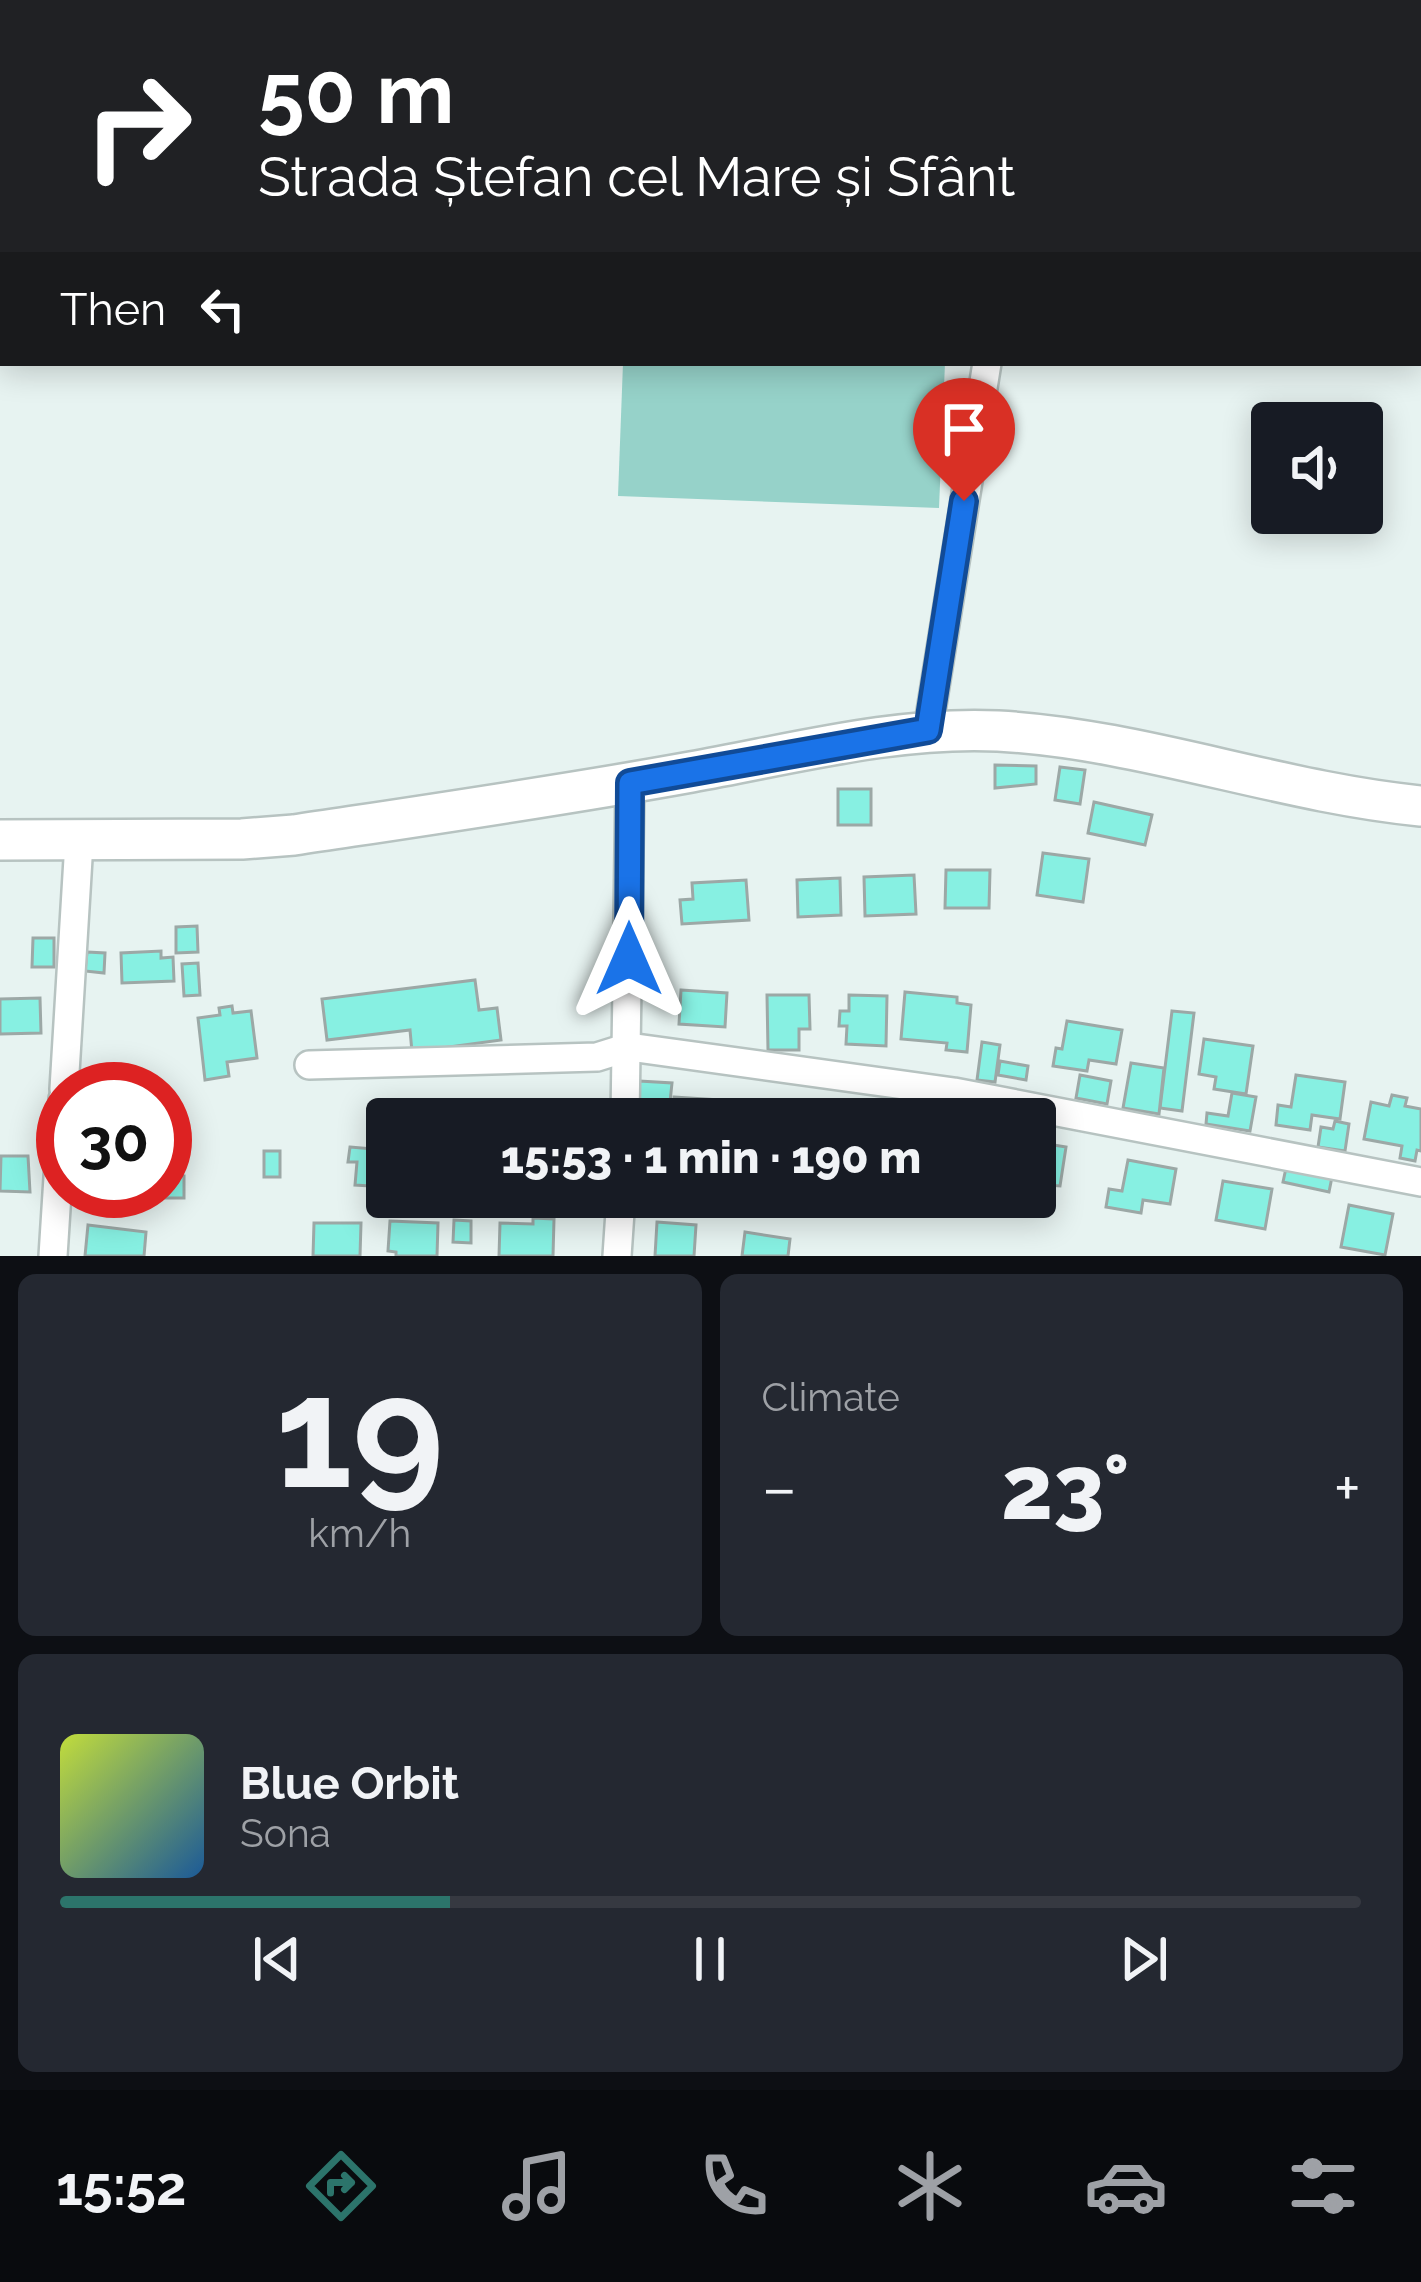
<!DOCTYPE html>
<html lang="en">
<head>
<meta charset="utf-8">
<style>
	body { margin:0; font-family:Raleway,sans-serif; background:#242831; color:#f1f3f6; height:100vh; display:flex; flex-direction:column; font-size:45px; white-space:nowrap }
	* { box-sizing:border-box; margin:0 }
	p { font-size:39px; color:#9ea1a6 }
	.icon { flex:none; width:66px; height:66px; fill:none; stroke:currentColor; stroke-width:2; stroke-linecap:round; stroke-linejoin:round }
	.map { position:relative; height:1256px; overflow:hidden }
	.sheet { display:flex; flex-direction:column; gap:18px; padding:18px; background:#0d0f14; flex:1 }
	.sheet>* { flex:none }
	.guide { position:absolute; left:0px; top:0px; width:1422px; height:366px; box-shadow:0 6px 30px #0003; background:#202124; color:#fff; overflow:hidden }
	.buttons { position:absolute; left:1251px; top:402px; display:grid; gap:24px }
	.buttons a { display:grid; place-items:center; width:132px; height:132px; border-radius:12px; background:#171b24; box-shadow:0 6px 30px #0003; font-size:60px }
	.speed { position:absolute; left:36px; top:1062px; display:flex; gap:24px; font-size:60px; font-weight:700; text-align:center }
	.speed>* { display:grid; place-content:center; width:156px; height:156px; border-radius:50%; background:#171b24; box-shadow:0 6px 30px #0003; line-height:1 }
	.speed .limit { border:18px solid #d22; background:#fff; color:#111 }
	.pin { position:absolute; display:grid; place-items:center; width:102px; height:102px; color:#fff; margin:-123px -51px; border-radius:50% 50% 50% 0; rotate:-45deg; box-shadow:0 0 12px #0007 }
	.pin .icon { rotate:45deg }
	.me { position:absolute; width:132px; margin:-66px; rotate:0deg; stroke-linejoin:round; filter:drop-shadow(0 0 9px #0008) }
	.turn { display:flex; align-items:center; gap:42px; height:252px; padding:0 60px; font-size:54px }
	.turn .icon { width:156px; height:156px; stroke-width:2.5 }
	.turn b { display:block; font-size:84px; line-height:102px }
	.then { display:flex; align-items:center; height:114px; padding:0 60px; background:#0003; gap:24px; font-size:45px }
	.big { font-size:90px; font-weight:800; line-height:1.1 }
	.sheet .card { flex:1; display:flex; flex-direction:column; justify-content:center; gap:18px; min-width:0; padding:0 42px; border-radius:18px; background:#242831 }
	.sheet .dial { align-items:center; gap:0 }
	.dial b { font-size:156px; line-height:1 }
	.song { display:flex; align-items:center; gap:36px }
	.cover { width:144px; height:144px; border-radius:18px; background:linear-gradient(135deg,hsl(70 70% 55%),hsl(210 70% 35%)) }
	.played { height:12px; border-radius:6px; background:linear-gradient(90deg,#2c746b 30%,#363941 30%) }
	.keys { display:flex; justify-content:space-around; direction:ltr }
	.heat { display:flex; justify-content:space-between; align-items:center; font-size:66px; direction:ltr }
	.sheet .tiles { flex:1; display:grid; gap:18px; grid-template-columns:1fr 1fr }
	.card:last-child { grid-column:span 2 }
	.trip { position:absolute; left:366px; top:1098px; width:690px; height:120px; border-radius:12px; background:#171b24; box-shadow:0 6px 30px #0003; font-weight:800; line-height:120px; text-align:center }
	.menu { display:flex; height:192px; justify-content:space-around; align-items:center; background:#090b0e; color:#9ea1a6 }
	.menu .icon { width:84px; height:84px }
	.menu .current { color:#2c746b }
	.menu b { font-size:54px; color:#f1f3f6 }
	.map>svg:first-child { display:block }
</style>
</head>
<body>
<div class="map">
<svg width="1421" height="1256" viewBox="0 0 1421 1256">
	<rect width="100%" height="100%" fill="#e7f3f1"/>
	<path fill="#96d2c9" d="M623 363H945L939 508 618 496Z"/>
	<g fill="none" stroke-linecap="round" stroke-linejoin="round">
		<g stroke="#48948a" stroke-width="8">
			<path d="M823 0 834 3"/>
			<path d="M1419 202H1421"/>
		</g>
	</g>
	<g fill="#87f0e2" stroke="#9ca8a6" stroke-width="3">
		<path d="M995 765 1036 766V784L995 788Z"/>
		<path d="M1060 767 1085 770 1080 804 1055 800Z"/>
		<rect x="838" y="789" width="33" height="36"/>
		<path d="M1094 802 1152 815 1145 845 1088 833Z"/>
		<path d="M1043 853 1089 859 1083 902 1037 895Z"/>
		<path d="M946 870H990L989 908H945Z"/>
		<path d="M914 875 916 914 865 916 864 877Z"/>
		<path d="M840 878 841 915 798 917 797 880Z"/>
		<path d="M746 880 749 920 682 924 680 900 693 899 692 883Z"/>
		<path d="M197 926 198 952 176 953V927Z"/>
		<path d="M33 938H54V967H32Z"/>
		<path d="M161 951V958L173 957 174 981 122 983 121 953Z"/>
		<path d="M87 952 105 953 104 973 85 971Z"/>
		<path d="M198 963 200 995 184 996 182 964Z"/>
		<path d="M475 980 479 1010 497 1008 501 1040 412 1052 410 1030 327 1040 322 999Z"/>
		<path d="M681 990 727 993 725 1027 679 1024Z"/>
		<path d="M905 992 957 997V1003L971 1005 967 1052 946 1050 947 1043 901 1039Z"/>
		<path d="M767 995H809L810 1029H799V1050H768Z"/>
		<path d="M849 995 887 996 886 1046 846 1044 847 1026H839L840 1011H849Z"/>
		<path d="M40 998 41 1033 0 1034V999Z"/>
		<path d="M232 1006 233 1013 251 1011 257 1058 227 1062 229 1076 205 1080 198 1018 220 1015 219 1008Z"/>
		<path d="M1172 1011 1194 1013 1182 1111 1160 1108Z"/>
		<path d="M1067 1021 1122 1030 1116 1064 1089 1060 1087 1071 1053 1066 1056 1048 1062 1049Z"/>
		<path d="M1204 1039 1253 1046 1246 1094 1214 1089 1216 1077 1199 1074Z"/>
		<path d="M982 1042 1000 1045 995 1082 977 1080Z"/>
		<path d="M1000 1061 1028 1066 1026 1080 998 1075Z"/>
		<path d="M1131 1063 1164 1068 1159 1114 1123 1108Z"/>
		<path d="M1080 1075 1111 1081 1107 1104 1076 1098Z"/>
		<path d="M1296 1075 1345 1082 1340 1119 1312 1115 1310 1130 1276 1125 1278 1105 1291 1107Z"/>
		<path d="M639 1081 672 1083 670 1102 637 1100Z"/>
		<path d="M1232 1093 1256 1097 1250 1131 1206 1124 1207 1113 1228 1116Z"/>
		<path d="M1392 1095 1407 1098 1405 1106 1421 1109V1151L1417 1150 1415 1161 1400 1158 1402 1146 1364 1139 1371 1102 1389 1106Z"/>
		<path d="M674 1097 719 1100 717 1119H673Z"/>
		<path d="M746 1101 779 1103V1109H792L791 1119H737V1115H745Z"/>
		<path d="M836 1109 868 1112V1119H815V1113L836 1115Z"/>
		<rect x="537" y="1111" width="45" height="8"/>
		<path d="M1335 1121 1349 1124 1345 1151 1318 1147 1321 1127 1333 1129Z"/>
		<path d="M1035 1142 1066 1147 1060 1186 1035 1184Z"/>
		<path d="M350 1147 374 1149 370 1186 355 1185 357 1162H348Z"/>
		<rect x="264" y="1151" width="16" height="26"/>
		<path d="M1 1156H28L30 1192 0 1191Z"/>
		<path d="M1128 1160 1176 1169 1170 1204 1143 1200 1141 1213 1106 1207 1109 1189 1122 1191Z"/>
		<path d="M165 1168H173V1176H184V1198H125V1191H165Z"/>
		<path d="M1286 1168 1332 1177 1329 1192 1283 1182Z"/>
		<path d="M1223 1181 1272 1189 1265 1229 1216 1220Z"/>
		<path d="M1349 1205 1393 1214 1385 1255 1341 1247Z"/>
		<path d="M533 1218 554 1219 553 1256H499L500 1223 533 1224Z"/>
		<path d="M454 1220 471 1221V1243L453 1242Z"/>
		<path d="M390 1221 438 1223 437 1256H396V1252L388 1251Z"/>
		<path d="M657 1222 696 1225 694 1256H655Z"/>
		<path d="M314 1223H361L360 1256H313Z"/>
		<path d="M88 1225 146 1232 144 1256H85Z"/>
		<path d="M745 1232 790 1239 788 1256H742Z"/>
	</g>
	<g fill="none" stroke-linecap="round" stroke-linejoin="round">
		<defs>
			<g id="street">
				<path d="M1045 3V0"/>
				<path d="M928 730 987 363"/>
				<path d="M309 1065 597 1057 629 1047 954 1092 1421 1182"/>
				<path d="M64 1089 79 842"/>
				<path d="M625 1119 630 783"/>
				<path d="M53 1256 63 1099"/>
				<path d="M617 1256 621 1197"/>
			</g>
			<path id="secondary" d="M0 840 242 839 294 835C427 815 559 796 691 772 792 754 896 726 998 731 1142 739 1278 792 1421 806"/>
		</defs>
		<use href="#street" stroke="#b7c3c1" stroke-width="32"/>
		<use href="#secondary" stroke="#b7c3c1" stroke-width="44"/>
		<use href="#street" stroke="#fff" stroke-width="27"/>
		<use href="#secondary" stroke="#fff" stroke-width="39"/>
	</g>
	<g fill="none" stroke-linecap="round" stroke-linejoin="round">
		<defs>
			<path id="route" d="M629 959 630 783 928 730 964 501"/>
		</defs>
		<use href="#route" stroke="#114b97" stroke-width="30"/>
		<use href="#route" stroke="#1a73e8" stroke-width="21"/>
	</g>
</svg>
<div class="buttons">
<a><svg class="icon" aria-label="sound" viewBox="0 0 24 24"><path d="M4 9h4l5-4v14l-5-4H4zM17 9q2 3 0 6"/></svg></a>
</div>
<div class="speed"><div class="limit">30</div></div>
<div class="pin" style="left:964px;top:501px;background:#d93025"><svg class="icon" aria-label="arrive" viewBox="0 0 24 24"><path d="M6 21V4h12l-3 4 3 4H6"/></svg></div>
<svg class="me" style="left:629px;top:959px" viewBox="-20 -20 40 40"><path d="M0-17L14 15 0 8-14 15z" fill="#1a73e8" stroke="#fff" stroke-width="4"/></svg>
<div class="trip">15:53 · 1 min · 190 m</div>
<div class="guide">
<div class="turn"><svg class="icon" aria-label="right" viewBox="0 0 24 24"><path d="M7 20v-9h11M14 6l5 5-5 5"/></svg><div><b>50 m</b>Strada Ștefan cel Mare și Sfânt</div></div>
<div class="then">Then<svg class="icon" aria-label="left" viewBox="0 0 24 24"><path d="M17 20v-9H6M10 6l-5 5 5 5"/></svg></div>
</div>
</div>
<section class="sheet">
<div class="tiles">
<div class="card dial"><b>19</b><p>km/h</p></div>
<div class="card"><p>Climate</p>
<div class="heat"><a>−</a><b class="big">23°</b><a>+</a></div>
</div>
<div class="card">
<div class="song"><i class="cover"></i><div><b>Blue Orbit</b><p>Sona</p></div></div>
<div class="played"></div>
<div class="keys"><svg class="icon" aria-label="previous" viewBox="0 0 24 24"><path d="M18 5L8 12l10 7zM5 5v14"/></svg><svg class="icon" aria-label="pause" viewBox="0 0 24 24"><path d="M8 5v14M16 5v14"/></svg><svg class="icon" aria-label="next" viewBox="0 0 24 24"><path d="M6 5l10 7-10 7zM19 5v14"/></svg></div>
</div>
</div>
</section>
<nav class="menu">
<b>15:52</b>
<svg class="icon current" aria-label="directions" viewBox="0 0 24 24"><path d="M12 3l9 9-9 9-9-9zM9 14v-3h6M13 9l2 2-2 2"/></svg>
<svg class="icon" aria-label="music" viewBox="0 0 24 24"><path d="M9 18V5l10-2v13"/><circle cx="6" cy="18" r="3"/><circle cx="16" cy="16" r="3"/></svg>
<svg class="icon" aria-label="phone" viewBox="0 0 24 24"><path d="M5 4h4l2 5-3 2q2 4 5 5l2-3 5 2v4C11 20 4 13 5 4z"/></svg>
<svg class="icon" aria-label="climate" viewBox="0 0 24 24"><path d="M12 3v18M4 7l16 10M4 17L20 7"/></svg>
<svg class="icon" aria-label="car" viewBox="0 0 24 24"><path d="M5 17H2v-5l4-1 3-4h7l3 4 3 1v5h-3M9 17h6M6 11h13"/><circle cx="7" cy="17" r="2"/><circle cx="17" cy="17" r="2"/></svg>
<svg class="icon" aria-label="filters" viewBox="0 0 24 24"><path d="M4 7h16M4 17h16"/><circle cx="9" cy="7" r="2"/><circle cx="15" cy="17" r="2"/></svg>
</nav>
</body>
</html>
